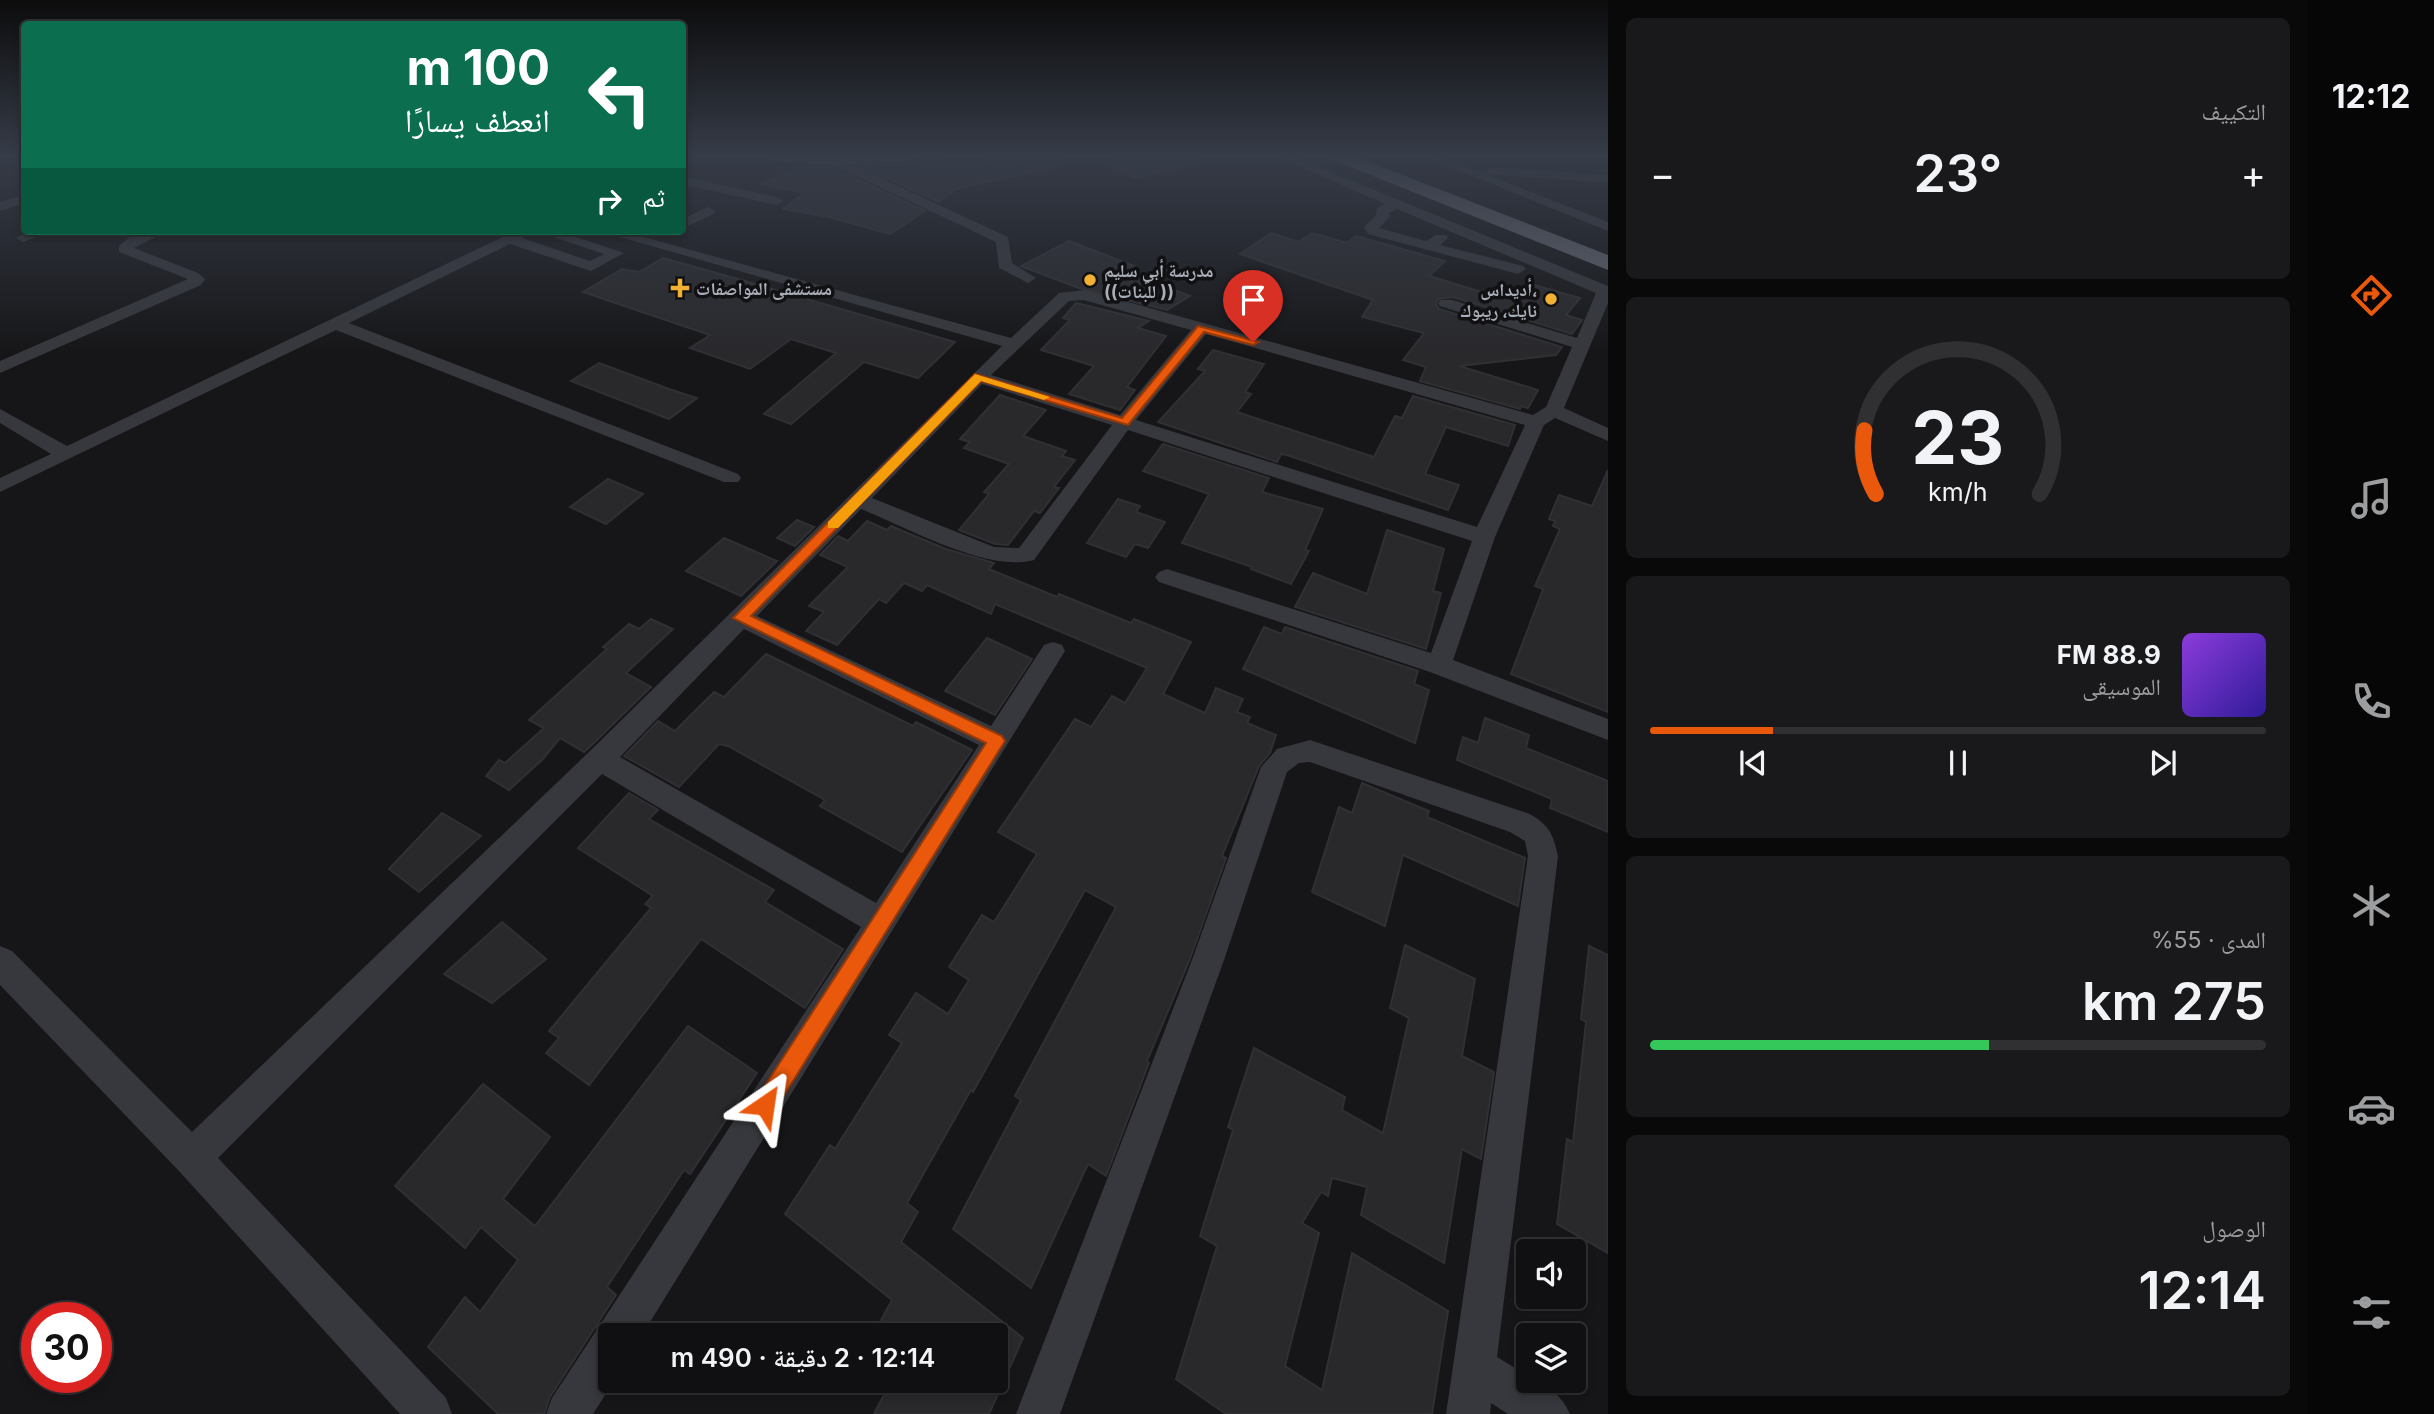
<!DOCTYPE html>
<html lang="ar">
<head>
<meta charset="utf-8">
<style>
	body { margin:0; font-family:Inter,"Noto Naskh Arabic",sans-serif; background:#19191b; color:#f1f3f6; direction:rtl; height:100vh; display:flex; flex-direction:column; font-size:26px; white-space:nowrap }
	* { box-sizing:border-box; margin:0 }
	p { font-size:23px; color:#9c9d9f }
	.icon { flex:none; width:38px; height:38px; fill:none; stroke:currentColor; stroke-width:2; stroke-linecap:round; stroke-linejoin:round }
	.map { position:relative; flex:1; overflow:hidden; direction:ltr }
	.drawer { display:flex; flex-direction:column; gap:18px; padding:18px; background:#09090a; width:700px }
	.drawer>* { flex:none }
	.guide { position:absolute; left:21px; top:21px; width:665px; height:214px; border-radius:7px; box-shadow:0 4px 10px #0003,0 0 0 2px #303032; direction:rtl; background:#0b6e4f; color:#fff; overflow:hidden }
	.fabs { position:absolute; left:1516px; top:1239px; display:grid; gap:14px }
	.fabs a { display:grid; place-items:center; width:70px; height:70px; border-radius:7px; background:#101012; box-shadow:0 4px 10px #0003,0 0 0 2px #303032; font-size:35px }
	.speed { position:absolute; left:21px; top:1302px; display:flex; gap:14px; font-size:35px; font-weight:700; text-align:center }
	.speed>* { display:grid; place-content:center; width:91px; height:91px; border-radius:50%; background:#101012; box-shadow:0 4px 10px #0003,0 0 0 2px #303032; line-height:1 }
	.speed .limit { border:10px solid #d22; background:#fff; color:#111 }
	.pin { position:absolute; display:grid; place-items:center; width:60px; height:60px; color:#fff; margin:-72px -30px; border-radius:50% 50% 50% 0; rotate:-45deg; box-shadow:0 0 7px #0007 }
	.pin .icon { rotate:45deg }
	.me { position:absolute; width:77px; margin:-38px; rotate:32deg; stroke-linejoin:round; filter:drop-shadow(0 0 5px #0008) }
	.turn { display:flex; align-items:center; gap:24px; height:147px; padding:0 21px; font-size:32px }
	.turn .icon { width:91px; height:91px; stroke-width:2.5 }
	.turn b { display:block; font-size:49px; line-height:60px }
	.then { display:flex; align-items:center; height:66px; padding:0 21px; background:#0003; gap:14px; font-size:26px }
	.big { font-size:52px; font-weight:600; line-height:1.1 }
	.drawer .tile { flex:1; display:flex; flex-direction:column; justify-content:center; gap:10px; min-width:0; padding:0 24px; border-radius:10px; background:#19191b }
	.drawer .dial { align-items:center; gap:0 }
	.dial svg { height:182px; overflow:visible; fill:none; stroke:#303032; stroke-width:7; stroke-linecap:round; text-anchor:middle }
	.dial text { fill:#f1f3f6; stroke:none }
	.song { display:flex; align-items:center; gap:21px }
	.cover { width:84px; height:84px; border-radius:10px; background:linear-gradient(135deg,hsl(270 70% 55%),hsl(250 70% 35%)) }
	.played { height:7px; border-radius:4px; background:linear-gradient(90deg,#ea580c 20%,#303032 20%) }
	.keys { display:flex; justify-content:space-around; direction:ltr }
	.heat { display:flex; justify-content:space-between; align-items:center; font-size:38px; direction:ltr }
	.charge { height:10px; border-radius:5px; background:linear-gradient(90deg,#34c759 55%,#303032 0) }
	.trip { position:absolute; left:598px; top:1323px; width:410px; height:70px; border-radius:7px; background:#101012; box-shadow:0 4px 10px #0003,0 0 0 2px #303032; font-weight:600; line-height:70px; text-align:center; direction:rtl }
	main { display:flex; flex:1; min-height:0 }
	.menu { display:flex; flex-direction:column; width:126px; justify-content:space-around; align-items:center; background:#060607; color:#9c9d9f }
	.menu .icon { width:49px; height:49px }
	.menu .selected { color:#ea580c }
	.menu b { font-size:32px; color:#f1f3f6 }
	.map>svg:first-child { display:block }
</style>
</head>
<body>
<main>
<nav class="menu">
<b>12:12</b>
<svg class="icon selected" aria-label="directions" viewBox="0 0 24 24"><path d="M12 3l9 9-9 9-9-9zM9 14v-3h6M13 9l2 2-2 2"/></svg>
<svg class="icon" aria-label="music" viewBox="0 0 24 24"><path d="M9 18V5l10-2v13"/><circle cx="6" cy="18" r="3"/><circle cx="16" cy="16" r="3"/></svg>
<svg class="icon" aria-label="phone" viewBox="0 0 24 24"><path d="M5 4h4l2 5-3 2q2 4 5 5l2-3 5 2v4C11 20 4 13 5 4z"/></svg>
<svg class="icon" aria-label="climate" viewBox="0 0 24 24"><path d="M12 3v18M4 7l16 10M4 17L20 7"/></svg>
<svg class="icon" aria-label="car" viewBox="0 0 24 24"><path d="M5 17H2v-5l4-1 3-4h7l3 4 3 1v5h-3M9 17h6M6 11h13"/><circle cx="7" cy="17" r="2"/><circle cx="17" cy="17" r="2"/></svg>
<svg class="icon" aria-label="filters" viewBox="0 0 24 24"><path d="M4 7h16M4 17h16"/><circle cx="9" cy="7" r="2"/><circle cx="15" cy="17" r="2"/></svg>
</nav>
<section class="drawer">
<div class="tile"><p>التكييف</p>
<div class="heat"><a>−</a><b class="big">23°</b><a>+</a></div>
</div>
<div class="tile dial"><svg viewBox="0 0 100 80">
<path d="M14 69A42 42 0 1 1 86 69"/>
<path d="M14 69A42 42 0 0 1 9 41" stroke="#ea580c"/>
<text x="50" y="56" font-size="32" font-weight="700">23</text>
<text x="50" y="72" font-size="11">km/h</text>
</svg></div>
<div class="tile">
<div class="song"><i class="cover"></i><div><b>88.9 FM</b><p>الموسيقى</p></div></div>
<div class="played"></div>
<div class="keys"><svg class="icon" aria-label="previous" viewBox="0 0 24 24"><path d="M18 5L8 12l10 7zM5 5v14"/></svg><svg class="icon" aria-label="pause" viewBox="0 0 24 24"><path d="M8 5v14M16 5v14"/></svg><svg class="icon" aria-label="next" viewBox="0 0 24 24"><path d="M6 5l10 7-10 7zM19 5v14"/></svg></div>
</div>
<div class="tile"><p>المدى · 55%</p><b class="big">275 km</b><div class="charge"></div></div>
<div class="tile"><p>الوصول</p><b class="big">12:14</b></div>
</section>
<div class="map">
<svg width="1608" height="1414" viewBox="0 0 1608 1414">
	<rect width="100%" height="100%" fill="#161618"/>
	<g fill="#29292c" stroke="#303034" stroke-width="2">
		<path d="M919 156H945V168L1010 156H1062L1063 165 956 189 939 202 861 166 909 164Z"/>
		<path d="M1136 156H1197L1198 164 1135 178 1103 163Z"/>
		<path d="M801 166 833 168 925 211 890 234 829 217 783 209 805 193 762 184Z"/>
		<path d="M1271 233 1299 242 1312 233 1347 243 1356 236 1445 261 1429 276 1511 301 1527 283 1580 298 1566 315 1582 320 1572 334 1453 297 1438 299 1436 304 1439 309 1562 347 1556 355 1459 366 1538 390 1528 408 1521 406 1520 409 1420 381 1426 367 1403 360 1424 333 1362 317 1373 300 1240 254Z"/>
		<path d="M1069 241 1137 267 1128 273 1190 296 1167 310 1079 288 1021 266Z"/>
		<path d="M663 258 738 279 955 342 918 378 864 362 791 424 764 414 836 353 791 339 750 369 690 348 710 335 583 292 622 269 639 272Z"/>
		<path d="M1076 303 1149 321 1138 328 1166 336 1127 387 1135 390 1120 410 1069 394 1094 366 1041 350 1070 320 1063 318Z"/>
		<path d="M1213 350 1264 364 1245 392 1251 394 1237 412 1374 457 1395 416 1402 418 1413 396 1515 425 1508 446 1446 427 1425 474 1459 485 1448 510 1287 455 1281 454 1277 462 1158 422 1205 371 1198 369Z"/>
		<path d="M599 363 669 389 697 398 669 419 571 381Z"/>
		<path d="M1000 395 1046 410 1023 436 1066 451 1062 456 1075 460 1054 487 1059 488 1040 513 1034 511 1008 545 995 544 959 530 989 494 984 492 1009 464 964 448 970 442 960 439Z"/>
		<path d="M1163 444 1269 478 1262 492 1323 509 1305 550 1309 551 1291 584 1251 569 1252 567 1182 543 1209 494 1143 471Z"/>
		<path d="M1608 470V712L1511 674 1543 589 1535 586 1560 529 1553 526 1555 521 1549 519 1559 495 1592 506Z"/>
		<path d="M608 479 643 494 606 524 570 507Z"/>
		<path d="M1118 499 1140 506 1136 512 1165 522 1148 548 1135 544 1126 557 1087 543Z"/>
		<path d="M797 520 814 527 795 546 777 538Z"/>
		<path d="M867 521 887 530 891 526 946 549 994 563 989 569 1057 597 1059 594 1131 623 1134 619 1191 642 1163 694 1205 713 1216 688 1243 699 1237 712 1250 717 1247 723 1276 735 1270 753 1259 766 1222 856 1226 858 1190 959 1147 1061 1149 1063 1106 1176 1088 1164 1031 1288 953 1229 1021 1100 1015 1096 1116 907 1085 890 973 1092 971 1090 907 1203 918 1212 901 1242 1023 1338 989 1414H874L891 1381H996V1335H873L892 1300 785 1214 830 1145 835 1149 902 1043 889 1035 916 993 948 1014 969 980 949 967 982 915 994 922 1037 854 998 832 1075 719 1091 727 1112 696 1125 703 1147 668 995 604 991 614 927 585 922 591 904 583 886 603 879 599 837 645 806 631 824 612 809 606 848 567 820 555 838 536 848 541Z"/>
		<path d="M1387 530 1444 549 1433 591 1441 593 1426 649 1295 607 1313 573 1367 594Z"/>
		<path d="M724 538 777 561 741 596 686 571Z"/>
		<path d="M651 619 673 629 626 673 651 687 595 742 584 752 560 738 542 760 509 790 486 776 499 760 505 763 544 728 529 720 607 649 603 647 629 624 639 629Z"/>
		<path d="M1264 627 1282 634 1285 627 1418 671 1414 684 1429 690 1415 743 1243 669Z"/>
		<path d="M987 638 1032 659 995 715 945 691Z"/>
		<path d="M766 654 913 726 916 722 972 750 902 852 820 806 825 800 728 746 719 744 679 787 624 756 658 721 675 731 714 692 724 697Z"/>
		<path d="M1485 718 1529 735 1526 748 1608 781V832L1550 808 1552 799 1457 760 1463 737 1478 743Z"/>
		<path d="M1362 783 1429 811 1427 817 1525 858 1518 906 1403 855 1385 926 1312 892 1339 807 1352 813Z"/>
		<path d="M629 793 658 810 649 819 774 890 765 902 843 949 805 1008 701 939 589 1085 546 1053 559 1038 549 1031 651 908 645 904 653 896 578 848Z"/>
		<path d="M442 813 481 836 419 892 389 869Z"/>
		<path d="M502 922 546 959 492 1003 444 974Z"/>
		<path d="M1405 945 1475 979 1462 1056 1494 1072 1481 1159 1462 1149 1444 1263 1361 1215 1367 1187 1332 1178 1328 1196 1321 1192 1302 1223 1319 1233 1285 1366 1322 1390 1352 1253 1448 1311 1432 1414H1226L1176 1379 1217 1246 1200 1236 1233 1130 1228 1127 1254 1048 1345 1097 1342 1110 1383 1133 1409 1018 1390 1008Z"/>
		<path d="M1589 946 1608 955V1253L1557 1224 1567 1139 1573 1142 1586 1022 1581 1019Z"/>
		<path d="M688 1026 757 1073 690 1174 684 1170 607 1287 616 1295 550 1397 544 1414H498L428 1347 465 1297 480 1312 518 1260 481 1227 465 1248 395 1186 483 1084 550 1137 503 1199 535 1226Z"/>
	</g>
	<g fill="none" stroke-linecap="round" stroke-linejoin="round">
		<g fill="#37383d" fill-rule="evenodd">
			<path d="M833 156 1008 237 1012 263 1036 278 1028 283 999 268 996 242 829 163V157Z"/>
			<path d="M1276 156H1292L1608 286V303L1564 408 1608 428V441L1555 418 1544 425 1495 537 1453 660 1608 719V740L1430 672 1159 582 1155 577 1159 572 1167 569 1431 653 1472 541 1128 430 1034 560C987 573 906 527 861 509L757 616 991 726 1044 645 1053 642 1062 645 1065 651 642 1335H611V1381H614L593 1414H546L552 1398 861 927 602 774 218 1158 446 1398 452 1414H400L179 1171 0 985V946L12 951 192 1132 590 751 1002 346 599 231H622L1011 338 1059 293 1085 290 1533 415 1546 407 1572 347 1440 306 1438 303 1440 300H1452L1577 338 1596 293 1397 209 1389 213 1390 216 1379 228 1426 241 1436 235H1446L1448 238 1440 245 1523 266 1526 269 1518 274 1368 234 1364 227 1376 215 1377 208 1385 204ZM1084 300 1191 330 1120 415 991 375 1069 301ZM1206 334 1525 425 1477 527 1136 420ZM982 384 1112 425 1019 548 994 547 872 498ZM744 629 979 745 876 903 620 757Z"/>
			<path d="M1423 156H1439L1608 222V231Z"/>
			<path d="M1492 167 1608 175V183L1487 174 1486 171Z"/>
			<path d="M682 176 776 197 783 201 776 205 682 184Z"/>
			<path d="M24 195V203L0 211V202Z"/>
			<path d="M708 207 715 211 713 214 682 229V219Z"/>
			<path d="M30 231H51L23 242 16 238Z"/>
			<path d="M146 231H167L134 248 198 273 205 279 201 285 0 373V361L188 279 119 252V246L131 236Z"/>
			<path d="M515 231H533L522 238 590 261 604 254 536 231H558L624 253 591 271 510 244 349 323 738 474 741 478 738 482H724L336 330 0 492V478L51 454 0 423V409L67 446Z"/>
			<path d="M1310 740 1530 814C1550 826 1553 834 1558 856L1497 1357 1528 1376V1381C1547 1381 1563 1398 1570 1414H1508L1491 1403 1490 1414H1446L1528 856 1525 841 1510 832 1310 762 1299 763 1287 772 1224 960 1060 1414H1016L1192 960 1261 767 1277 749Z"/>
		</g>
		<path fill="#53555c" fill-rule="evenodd" d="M761 156H917L909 161 833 165 769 161Z"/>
		<path fill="#63666e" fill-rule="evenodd" d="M1330 156H1354L1608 255V270L1333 160Z"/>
	</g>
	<linearGradient id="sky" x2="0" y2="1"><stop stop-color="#0c0c0d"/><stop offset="0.44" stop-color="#363c48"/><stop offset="1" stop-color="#363c48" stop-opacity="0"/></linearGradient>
	<rect width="1608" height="354" fill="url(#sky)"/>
	<path fill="#ea580c" stroke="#983908" stroke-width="2" d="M1198 326 1259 342 1253 345 1204 332 1128 425 981 381 751 616 1002 736 1005 741 773 1113 765 1116 757 1113 754 1105 757 1098 986 743 733 618 975 374 1122 418Z"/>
	<path fill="#f59e0b" d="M975 374 1050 397 1044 400 981 381 838 528H828V522Z"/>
	<g fill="#f2b134" stroke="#111113" stroke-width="2.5">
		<circle cx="1090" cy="280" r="7"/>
		<path d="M676.5 277.5h7v7h7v7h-7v7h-7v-7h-7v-7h7z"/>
		<circle cx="1551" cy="299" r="7"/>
	</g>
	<g text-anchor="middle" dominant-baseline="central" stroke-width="7" stroke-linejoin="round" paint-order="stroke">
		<g font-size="18" font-weight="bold" fill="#a8adb8" stroke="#111113" text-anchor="start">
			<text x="1104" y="270">مدرسة أبي سليم<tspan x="1104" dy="21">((للبنات ))</tspan></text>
			<text x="696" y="288">مستشفى المواصفات</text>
			<text x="1537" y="289" text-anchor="end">أديداس،<tspan x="1537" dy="21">نايك، ريبوك</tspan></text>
		</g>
	</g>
</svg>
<div class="fabs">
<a><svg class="icon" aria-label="sound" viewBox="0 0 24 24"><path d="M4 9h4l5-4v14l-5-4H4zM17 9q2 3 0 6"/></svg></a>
<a><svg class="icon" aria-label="layers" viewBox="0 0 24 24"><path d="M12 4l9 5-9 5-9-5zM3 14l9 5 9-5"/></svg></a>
</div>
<div class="speed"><div class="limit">30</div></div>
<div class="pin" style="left:1253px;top:342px;background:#d93025"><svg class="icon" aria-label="arrive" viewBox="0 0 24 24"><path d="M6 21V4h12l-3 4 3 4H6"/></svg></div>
<svg class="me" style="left:765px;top:1105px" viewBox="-20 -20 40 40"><path d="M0-17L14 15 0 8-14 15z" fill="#ea580c" stroke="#fff" stroke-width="4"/></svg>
<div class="trip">12:14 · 2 دقيقة · 490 m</div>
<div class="guide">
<div class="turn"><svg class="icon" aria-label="left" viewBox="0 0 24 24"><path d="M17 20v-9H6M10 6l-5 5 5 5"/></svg><div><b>100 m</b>انعطف يسارًا</div></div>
<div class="then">ثم<svg class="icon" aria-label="right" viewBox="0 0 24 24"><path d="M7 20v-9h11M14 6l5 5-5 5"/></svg></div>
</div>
</div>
</main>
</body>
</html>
